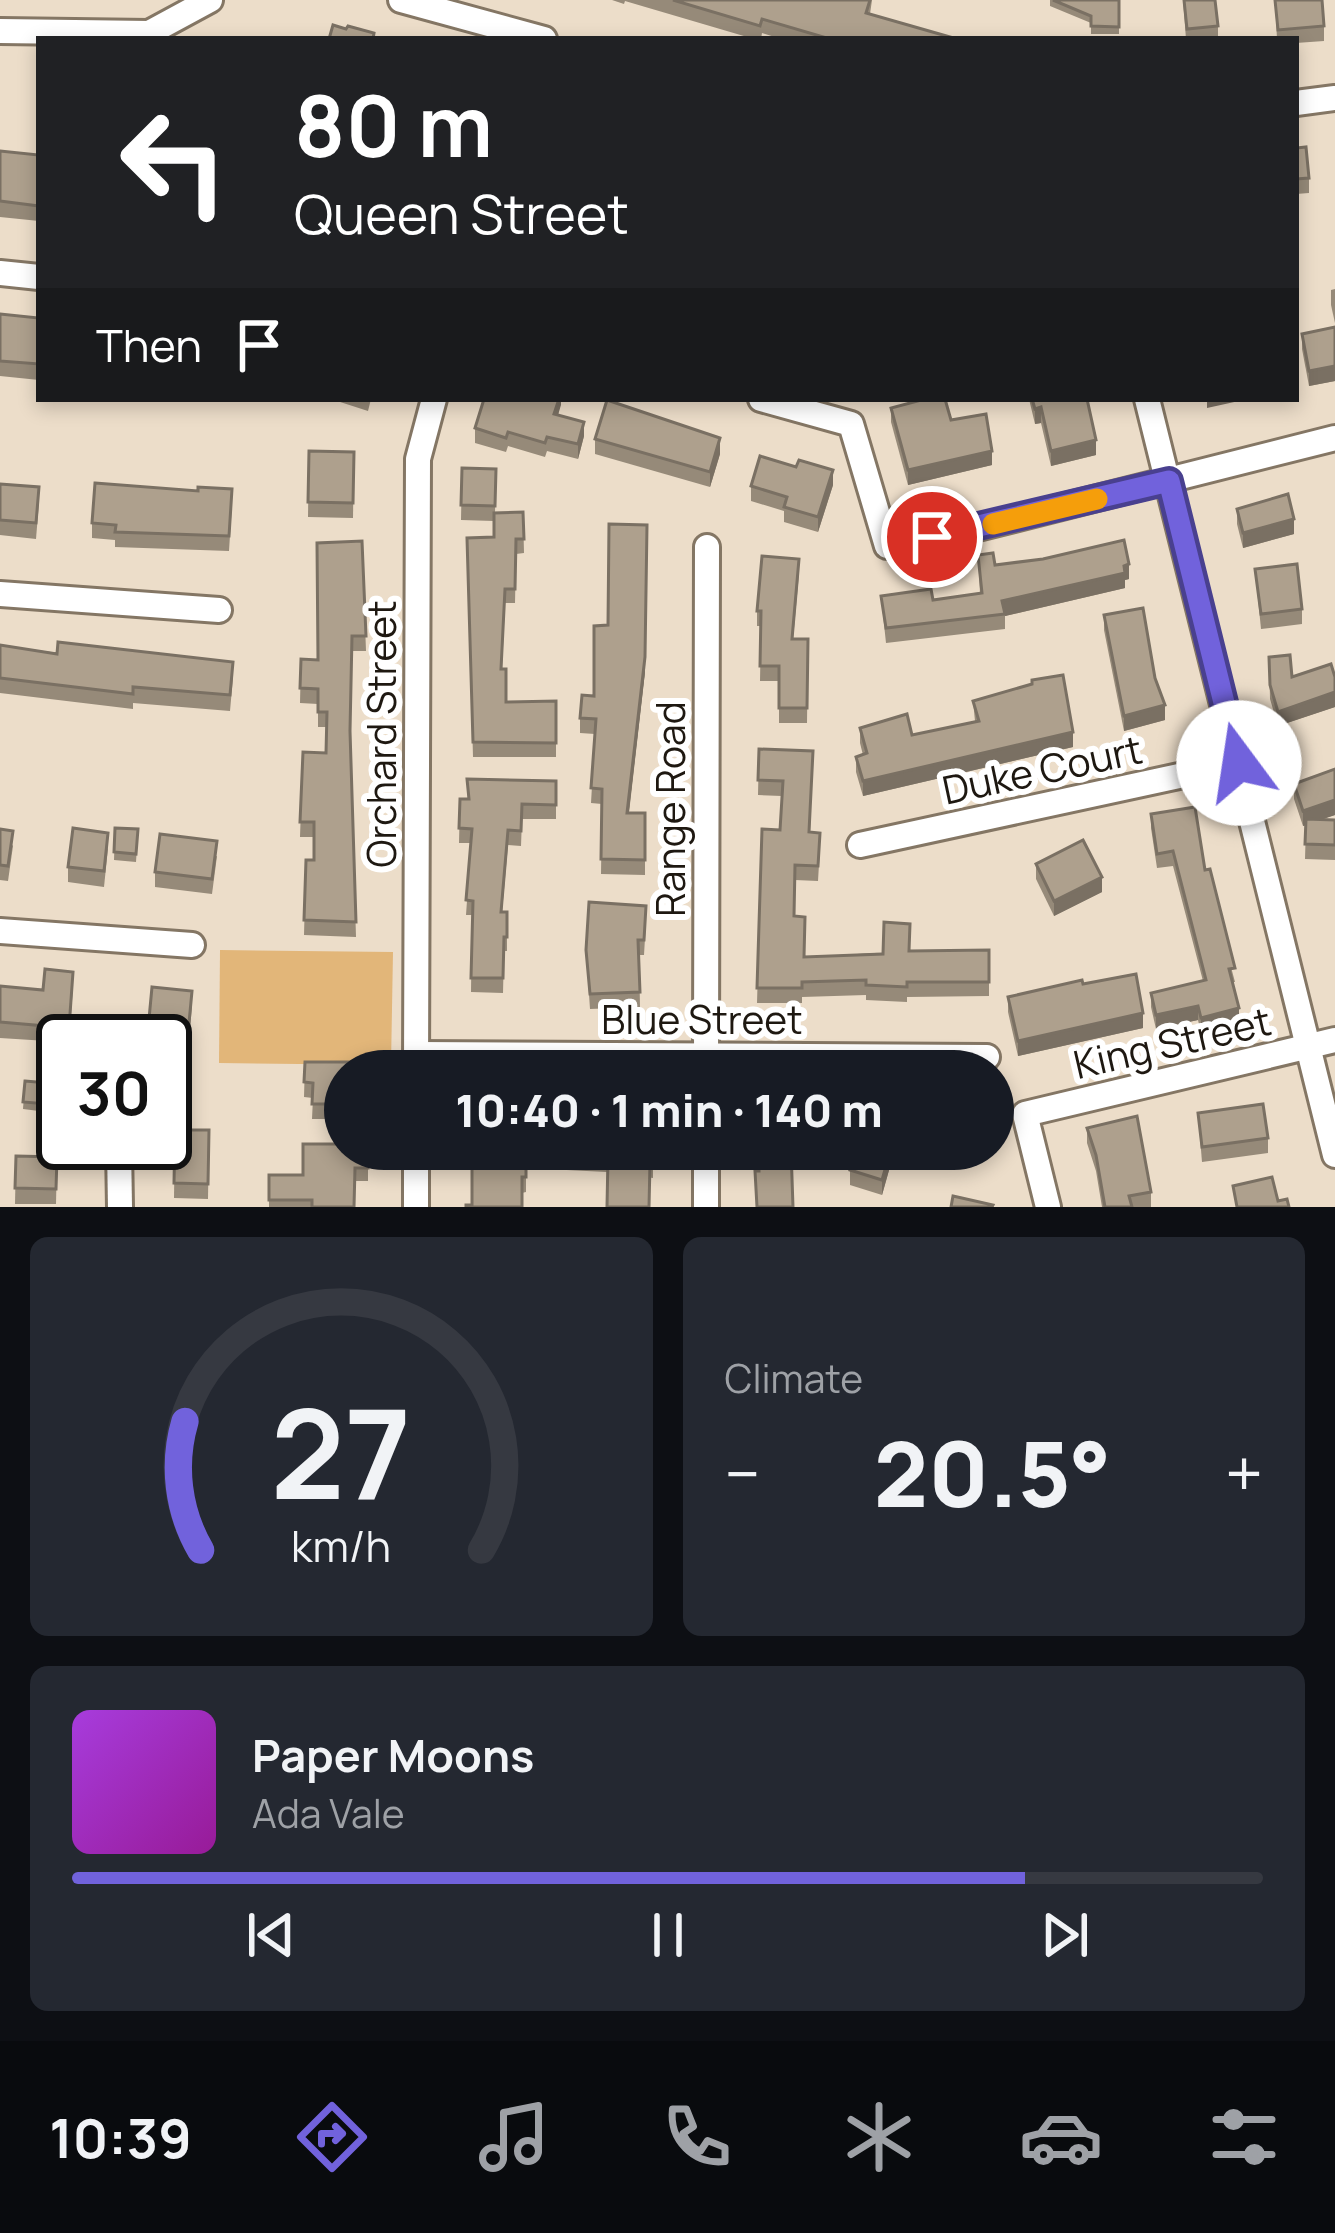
<!DOCTYPE html>
<html lang="en">
<head>
<meta charset="utf-8">
<style>
	body { margin:0; font-family:Manrope,sans-serif; background:#242831; color:#f1f3f6; height:100vh; display:flex; flex-direction:column; font-size:45px; white-space:nowrap }
	* { box-sizing:border-box; margin:0 }
	p { font-size:39px; color:#9ea1a6 }
	.icon { flex:none; width:66px; height:66px; fill:none; stroke:currentColor; stroke-width:2; stroke-linecap:round; stroke-linejoin:round }
	.map { position:relative; height:1207px; overflow:hidden }
	.sheet { display:flex; flex-direction:column; gap:30px; padding:30px; background:#0d0f14; flex:1 }
	.sheet>* { flex:none }
	.guide { position:absolute; left:36px; top:36px; width:1263px; height:366px; border-radius:0px; box-shadow:0 6px 18px #0003; background:#202124; color:#fff; overflow:hidden }
	.speed { position:absolute; left:36px; top:1014px; display:flex; gap:24px; font-size:60px; font-weight:700; text-align:center }
	.speed>* { display:grid; place-content:center; width:156px; height:156px; border-radius:50%; background:#171b24; box-shadow:0 6px 18px #0003; line-height:1 }
	.speed .limit { border:6px solid #111; border-radius:18px; background:#fff; color:#111 }
	.pin { position:absolute; display:grid; place-items:center; width:102px; height:102px; color:#fff; margin:-51px; border:6px solid #fff; border-radius:50%; box-shadow:0 3px 12px #0007 }
	.me { position:absolute; width:132px; margin:-66px; rotate:346deg; stroke-linejoin:round; filter:drop-shadow(0 0 9px #0008) }
	.turn { display:flex; align-items:center; gap:42px; height:252px; padding:0 60px; font-size:54px }
	.turn .icon { width:156px; height:156px; stroke-width:2.5 }
	.turn b { display:block; font-size:84px; line-height:102px }
	.then { display:flex; align-items:center; height:114px; padding:0 60px; background:#0003; gap:24px; font-size:45px }
	.big { font-size:90px; font-weight:800; line-height:1.1 }
	.sheet .widget { flex:1; display:flex; flex-direction:column; justify-content:center; gap:18px; min-width:0; padding:0 42px; border-radius:18px; background:#242831 }
	.sheet .dial { align-items:center; gap:0 }
	.dial svg { height:312px; overflow:visible; fill:none; stroke:#363941; stroke-width:7; stroke-linecap:round; text-anchor:middle }
	.dial text { fill:#f1f3f6; stroke:none }
	.song { display:flex; align-items:center; gap:36px }
	.cover { width:144px; height:144px; border-radius:18px; background:linear-gradient(135deg,hsl(280 70% 55%),hsl(300 70% 35%)) }
	.played { height:12px; border-radius:6px; background:linear-gradient(90deg,#7162dc 80%,#363941 80%) }
	.keys { display:flex; justify-content:space-around; direction:ltr }
	.heat { display:flex; justify-content:space-between; align-items:center; font-size:66px; direction:ltr }
	.sheet .tiles { flex:1; display:grid; gap:30px; grid-template-columns:1fr 1fr }
	.widget:last-child { grid-column:span 2 }
	.trip { position:absolute; left:324px; top:1050px; width:690px; height:120px; border-radius:60px; background:#171b24; box-shadow:0 6px 18px #0003; font-weight:800; line-height:120px; text-align:center }
	.tab-bar { display:flex; height:192px; justify-content:space-around; align-items:center; background:#090b0e; color:#9ea1a6 }
	.tab-bar .icon { width:84px; height:84px }
	.tab-bar .on { color:#7162dc }
	.tab-bar b { font-size:54px; color:#f1f3f6 }
	.map>svg:first-child { display:block }
</style>
</head>
<body>
<div class="map">
<svg width="1335" height="1207" viewBox="0 0 1335 1207">
	<rect width="100%" height="100%" fill="#ecddc9"/>
	<path fill="#e2b679" d="M220 950 393 952 391 1065 219 1063Z"/>
	<g fill="none" stroke-linecap="round" stroke-linejoin="round">
		<defs>
			<g id="minor">
				<path d="M401 0 544 39"/>
				<path d="M0 31 149 33 210 0"/>
				<path d="M1296 103 1335 98"/>
				<path d="M0 273 39 277"/>
				<path d="M761 399 851 424 887 546 978 528 1335 438"/>
				<path d="M1147 399 1335 1155"/>
				<path d="M0 594 219 610"/>
				<path d="M860 845 1239 763"/>
				<path d="M0 931 192 945"/>
				<path d="M416 1054 987 1057"/>
				<path d="M706 1069 707 547"/>
				<path d="M416 1071 418 459 434 399"/>
				<path d="M119 1147 120 1207"/>
				<path d="M416 1207V1149"/>
				<path d="M706 1207V1149"/>
				<path d="M1048 1207 1025 1114 1335 1040"/>
			</g>
		</defs>
		<use href="#minor" stroke="#847664" stroke-width="30"/>
		<use href="#minor" stroke="#fff" stroke-width="24"/>
	</g>
	<g fill="#968a79">
		<path d="M612 0H872L870 14 957 39H781L762 33 761 39H754L625 1 624 4Z"/>
		<path d="M1050 0H1119V34H1091V23L1050 6Z"/>
		<path d="M1183 0 1218 26V39H1186Z"/>
		<path d="M1275 0 1324 26V41L1296 43V39H1277Z"/>
		<path d="M1296 148 1309 178V193L1296 194Z"/>
		<path d="M0 151 39 155V221L0 217Z"/>
		<path d="M1335 289V323L1331 305V290Z"/>
		<path d="M0 314 39 318V380L0 376Z"/>
		<path d="M1335 327V381L1309 386 1302 349V334Z"/>
		<path d="M337 399H371L368 411 337 401Z"/>
		<path d="M561 399 558 415 584 436 578 459 547 451 545 457 508 446 506 452 475 443V428Z"/>
		<path d="M1029 399H1087L1096 455 1051 466 1041 423 1035 424Z"/>
		<path d="M891 408 951 420 992 465 908 485 891 422Z"/>
		<path d="M595 439 720 454 710 487 595 454Z"/>
		<path d="M309 451 354 452 353 518 308 517Z"/>
		<path d="M462 468 496 469 495 513 523 512 524 553 516 554 515 603H505L502 669 506 702 556 701V757H473L467 538 494 537V521L461 520Z"/>
		<path d="M0 484 39 502 36 539 0 535Z"/>
		<path d="M833 485 818 532 784 522V511L751 501V486Z"/>
		<path d="M232 504 229 551 115 547V540L92 538V523Z"/>
		<path d="M1237 509 1294 534 1243 548 1237 524Z"/>
		<path d="M362 541 366 651H352L350 737 356 937 304 935 306 860H314V837H300L303 752 326 753V727H318V704L300 703 301 659 318 660Z"/>
		<path d="M978 555 995 565 1129 579 1125 580V588L1005 616V629L886 643 881 596 933 600 980 593Z"/>
		<path d="M1255 569 1302 609V624L1261 629Z"/>
		<path d="M799 574 793 639H808L807 723H779V681H760L761 626H757V611Z"/>
		<path d="M1104 615 1155 678 1165 720 1124 731 1104 630Z"/>
		<path d="M0 645 233 677 230 711 133 703V709L0 693Z"/>
		<path d="M1269 657 1292 677H1335V707L1278 726 1270 699Z"/>
		<path d="M645 672 629 813H645V875L601 874 602 804 591 803 595 734 580 733V718L594 696Z"/>
		<path d="M973 701 1073 747 863 796 856 772V757L863 755 860 743V728L912 735 975 721Z"/>
		<path d="M759 749 813 751 810 832 820 847 818 881 795 880V916L804 957 910 951 989 950V996L907 997V1002L866 1000V995L802 997V1003H757L762 829 780 830 782 796 758 795Z"/>
		<path d="M1335 769V815L1322 819 1335 820V860L1305 859 1306 825 1303 826 1294 799V784Z"/>
		<path d="M467 779 556 781V819H522L521 846 508 845 502 912H507V951H504L503 993 471 992 472 915H466L471 843H459L460 799H468Z"/>
		<path d="M1151 814 1205 870 1235 982H1233L1239 1023 1201 1033 1198 1020 1156 1029 1151 1007V993L1203 981 1173 866 1157 868 1151 828Z"/>
		<path d="M115 828 138 829 136 862 114 860Z"/>
		<path d="M0 829 13 846 8 881 0 880Z"/>
		<path d="M108 848 104 887 68 882V867Z"/>
		<path d="M217 856 212 894 155 887V872Z"/>
		<path d="M1036 864 1102 892 1054 916 1036 879Z"/>
		<path d="M646 921 644 955H639L640 1007 590 1009 586 950Z"/>
		<path d="M1083 984 1143 1028 1018 1056 1008 1012V997Z"/>
		<path d="M0 986 43 990 73 987 69 1041 63 1042 0 1038Z"/>
		<path d="M192 1006 189 1038 149 1034V1019Z"/>
		<path d="M305 1062 345 1071V1119H312L313 1098 304 1097Z"/>
		<path d="M25 1081 49 1083 47 1112 23 1109Z"/>
		<path d="M1198 1113 1268 1138V1153L1202 1162Z"/>
		<path d="M1087 1128 1151 1192V1207H1102L1096 1171 1087 1143Z"/>
		<path d="M175 1130H209L208 1199 174 1198Z"/>
		<path d="M368 1149V1181H355L354 1207H269V1175H303Z"/>
		<path d="M468 1149H653V1178L607 1172 526 1168V1192L472 1205V1161H468Z"/>
		<path d="M759 1149H828V1151H791L759 1171Z"/>
		<path d="M895 1149 882 1195 850 1185V1170Z"/>
		<path d="M938 1149H974V1158L942 1165Z"/>
		<path d="M16 1156 57 1157 56 1204H15Z"/>
	</g>
	<g fill="#7a7063">
		<path d="M1335 366V381L1309 386V371Z"/>
		<path d="M559 399H561V405L554 428V414Z"/>
		<path d="M1207 399H1248L1207 408Z"/>
		<path d="M1041 407V423L1035 424V409Z"/>
		<path d="M584 422V436L578 459V444Z"/>
		<path d="M720 438V454L710 487V472Z"/>
		<path d="M1096 440V455L1051 466V451Z"/>
		<path d="M992 451V465L908 485V470Z"/>
		<path d="M833 470V485L818 532V517Z"/>
		<path d="M1294 519V534L1243 548V533Z"/>
		<path d="M647 525 645 672 627 828V813Z"/>
		<path d="M1129 564V579L1125 580V588L1005 616 1002 601Z"/>
		<path d="M1335 692V707L1278 726V712Z"/>
		<path d="M1165 705V720L1124 731V716Z"/>
		<path d="M1073 732V747L863 796V781Z"/>
		<path d="M1335 800V815L1303 826V811Z"/>
		<path d="M1102 877V892L1054 916V901Z"/>
		<path d="M1198 1006V1020L1156 1029V1015Z"/>
		<path d="M1239 1008V1023L1201 1033V1018Z"/>
		<path d="M1143 1013V1028L1018 1056V1041Z"/>
		<path d="M891 1149H895L882 1195V1180Z"/>
	</g>
	<g fill="#aea08d" stroke="#7a7063" stroke-width="3">
		<path d="M673 0H870L866 13 957 39H830L762 19 760 26Z"/>
		<path d="M1053 0H1119V27L1091 26V16Z"/>
		<path d="M1184 0H1215L1218 26 1187 29Z"/>
		<path d="M1275 0H1322L1324 26 1278 30Z"/>
		<path d="M333 25 346 29 348 26 374 33 373 39H329Z"/>
		<path d="M1306 147 1309 178 1296 179V148Z"/>
		<path d="M0 151 39 155V206L0 201Z"/>
		<path d="M0 314 39 318V364L0 361Z"/>
		<path d="M1335 327V366L1309 371 1302 334Z"/>
		<path d="M484 399H559L554 414 584 422 578 444 547 437 545 443 508 432 506 438 475 428Z"/>
		<path d="M925 399H945L951 420 986 414 992 451 908 470 891 408Z"/>
		<path d="M1032 399H1087L1096 440 1051 451 1041 407 1035 409Z"/>
		<path d="M607 400 720 438 710 472 595 439Z"/>
		<path d="M309 451 354 452 353 503 308 502Z"/>
		<path d="M760 456 796 467 799 460 833 470 818 517 784 507 787 497 751 486Z"/>
		<path d="M462 468 496 469 495 506 461 505Z"/>
		<path d="M95 483 198 491V487L232 489 229 536 115 532 116 525 92 523Z"/>
		<path d="M0 484 39 487 36 523 0 520Z"/>
		<path d="M1288 494 1294 519 1243 533 1237 509Z"/>
		<path d="M523 512 524 539H516L515 589H505L501 669H506V702L556 701V743L473 742 467 538 494 537V513Z"/>
		<path d="M609 524 647 525 645 657 627 813H645V860L601 859 602 789 591 788 596 719 580 718 582 695 594 696V626L608 625Z"/>
		<path d="M1124 540 1129 564 1124 566 1125 573 1002 601 1005 614 886 628 881 596 931 589 933 600 982 593 978 555 993 553 995 565 1043 559Z"/>
		<path d="M362 541 366 636H352L350 731 356 922 304 920 306 860H314V822H300L303 752 326 753 327 712H318V689L300 688 301 659 318 660 317 543Z"/>
		<path d="M762 556 799 559 792 639H808L807 708H779V666H760L761 611H757Z"/>
		<path d="M1297 564 1302 609 1261 614 1255 569Z"/>
		<path d="M1143 608 1155 678 1165 705 1124 716 1104 615Z"/>
		<path d="M58 642 233 662 230 695 133 687V694L0 678V645L57 654Z"/>
		<path d="M1290 655 1292 677 1331 664 1335 677V692L1278 712 1270 685 1269 657Z"/>
		<path d="M1063 675 1073 732 863 781 856 757 867 753 860 728 907 714 912 735 979 721 973 701 1032 684V680Z"/>
		<path d="M759 749 813 751 809 832 820 833 818 866 795 865 794 916 805 917 804 957 883 954 884 922 910 924 909 951 989 950V982H907V987L866 985V980L802 982V988H757L762 829 780 830 783 781 758 780Z"/>
		<path d="M1335 769V800L1303 811 1294 784Z"/>
		<path d="M467 779 556 781V805L522 804 521 831 508 830 501 912H507V937H504L503 978H471L473 901 466 900 472 829 459 828 460 799H469Z"/>
		<path d="M1195 807 1205 870 1210 869 1235 968 1229 969 1239 1008 1201 1018 1198 1006 1156 1015 1151 993 1206 980 1173 851 1157 854 1151 814Z"/>
		<path d="M1306 819 1335 820V845L1305 844Z"/>
		<path d="M73 828 108 833 104 871 68 867Z"/>
		<path d="M115 828 138 829 136 854 114 852Z"/>
		<path d="M0 829 13 831 8 866 0 865Z"/>
		<path d="M160 834 217 841 212 879 155 872Z"/>
		<path d="M1083 840 1102 877 1054 901 1036 864Z"/>
		<path d="M589 902 646 906 644 940H638L640 992 590 994 586 950Z"/>
		<path d="M45 969 73 972 69 1028 0 1022V986L43 990Z"/>
		<path d="M1136 974 1143 1013 1018 1041 1008 997 1082 980 1083 984Z"/>
		<path d="M152 987 192 991 189 1023 149 1019Z"/>
		<path d="M305 1062H352V1071H345V1104H312L313 1083 304 1082Z"/>
		<path d="M25 1081 49 1083 47 1104 23 1102Z"/>
		<path d="M1263 1104 1268 1138 1202 1147 1198 1113Z"/>
		<path d="M1137 1116 1151 1192 1129 1196 1132 1207H1105L1096 1155 1087 1128Z"/>
		<path d="M341 1119H345V1149H368V1168H355L354 1207H312V1200H269V1175H303V1144H341Z"/>
		<path d="M175 1130H209L208 1184 174 1183Z"/>
		<path d="M472 1149H653V1163H650L649 1207H607L608 1157 526 1154V1177H522V1207H466V1205H472Z"/>
		<path d="M759 1149H791L793 1207H757L755 1171H759Z"/>
		<path d="M857 1149H891L882 1180 850 1170Z"/>
		<path d="M16 1156 57 1157 56 1189 15 1188Z"/>
		<path d="M1272 1177 1278 1201 1287 1199 1289 1207H1237L1233 1186Z"/>
		<path d="M953 1196 993 1205 992 1207H951Z"/>
	</g>
	<g fill="none" stroke-linecap="round" stroke-linejoin="round">
		<defs>
			<path id="route" d="M932 537 1169 481 1239 763"/>
		</defs>
		<use href="#route" stroke="#49408f" stroke-width="30"/>
		<use href="#route" stroke="#7162dc" stroke-width="21"/>
		<path stroke="#f59e0b" stroke-width="21" d="M993 524 1097 499"/>
	</g>
	<g text-anchor="middle" dominant-baseline="central" stroke-width="12" stroke-linejoin="round" paint-order="stroke">
		<g font-size="39" fill="#1e1811" stroke="#fff">
			<text transform="translate(381 734) rotate(-90)">Orchard Street</text>
			<text transform="translate(1042 769) rotate(-12)">Duke Court</text>
			<text transform="translate(670 809) rotate(-90)">Range Road</text>
			<text x="702" y="1019">Blue Street</text>
			<text transform="translate(1172 1042) rotate(-13)">King Street</text>
		</g>
	</g>
</svg>
<div class="speed"><div class="limit">30</div></div>
<div class="pin" style="left:932px;top:537px;background:#d93025"><svg class="icon" aria-label="arrive" viewBox="0 0 24 24"><path d="M6 21V4h12l-3 4 3 4H6"/></svg></div>
<svg class="me" style="left:1239px;top:763px" viewBox="-20 -20 40 40"><circle r="19" fill="#fff"/><path d="M0-13L10 11 0 6-10 11z" fill="#7162dc"/></svg>
<div class="trip">10:40 · 1 min · 140 m</div>
<div class="guide">
<div class="turn"><svg class="icon" aria-label="left" viewBox="0 0 24 24"><path d="M17 20v-9H6M10 6l-5 5 5 5"/></svg><div><b>80 m</b>Queen Street</div></div>
<div class="then">Then<svg class="icon" aria-label="arrive" viewBox="0 0 24 24"><path d="M6 21V4h12l-3 4 3 4H6"/></svg></div>
</div>
</div>
<section class="sheet">
<div class="tiles">
<div class="widget dial"><svg viewBox="0 0 100 80">
<path d="M14 69A42 42 0 1 1 86 69"/>
<path d="M14 69A42 42 0 0 1 10 36" stroke="#7162dc"/>
<text x="50" y="56" font-size="32" font-weight="700">27</text>
<text x="50" y="72" font-size="11">km/h</text>
</svg></div>
<div class="widget"><p>Climate</p>
<div class="heat"><a>−</a><b class="big">20.5°</b><a>+</a></div>
</div>
<div class="widget">
<div class="song"><i class="cover"></i><div><b>Paper Moons</b><p>Ada Vale</p></div></div>
<div class="played"></div>
<div class="keys"><svg class="icon" aria-label="previous" viewBox="0 0 24 24"><path d="M18 5L8 12l10 7zM5 5v14"/></svg><svg class="icon" aria-label="pause" viewBox="0 0 24 24"><path d="M8 5v14M16 5v14"/></svg><svg class="icon" aria-label="next" viewBox="0 0 24 24"><path d="M6 5l10 7-10 7zM19 5v14"/></svg></div>
</div>
</div>
</section>
<nav class="tab-bar">
<b>10:39</b>
<svg class="icon on" aria-label="directions" viewBox="0 0 24 24"><path d="M12 3l9 9-9 9-9-9zM9 14v-3h6M13 9l2 2-2 2"/></svg>
<svg class="icon" aria-label="music" viewBox="0 0 24 24"><path d="M9 18V5l10-2v13"/><circle cx="6" cy="18" r="3"/><circle cx="16" cy="16" r="3"/></svg>
<svg class="icon" aria-label="phone" viewBox="0 0 24 24"><path d="M5 4h4l2 5-3 2q2 4 5 5l2-3 5 2v4C11 20 4 13 5 4z"/></svg>
<svg class="icon" aria-label="climate" viewBox="0 0 24 24"><path d="M12 3v18M4 7l16 10M4 17L20 7"/></svg>
<svg class="icon" aria-label="car" viewBox="0 0 24 24"><path d="M5 17H2v-5l4-1 3-4h7l3 4 3 1v5h-3M9 17h6M6 11h13"/><circle cx="7" cy="17" r="2"/><circle cx="17" cy="17" r="2"/></svg>
<svg class="icon" aria-label="filters" viewBox="0 0 24 24"><path d="M4 7h16M4 17h16"/><circle cx="9" cy="7" r="2"/><circle cx="15" cy="17" r="2"/></svg>
</nav>
</body>
</html>
